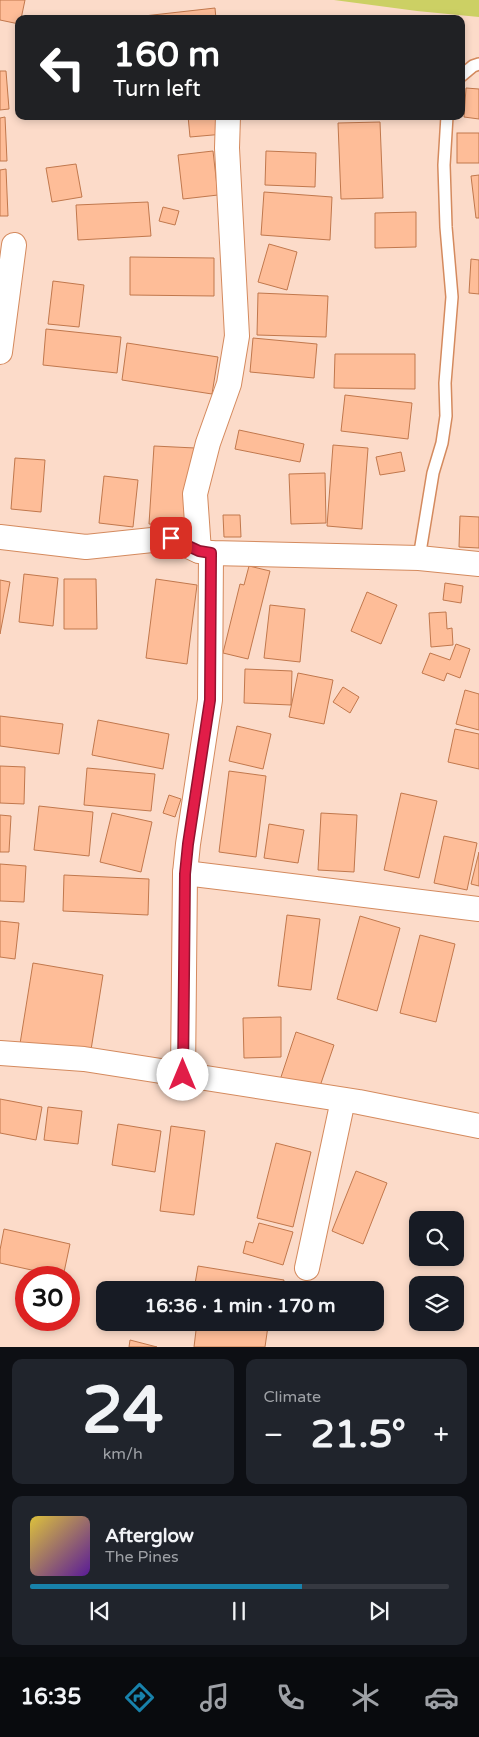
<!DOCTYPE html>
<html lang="en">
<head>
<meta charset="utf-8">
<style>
	body { margin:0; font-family:"Varela Round",sans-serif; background:#20242c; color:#f1f3f6; height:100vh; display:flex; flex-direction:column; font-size:19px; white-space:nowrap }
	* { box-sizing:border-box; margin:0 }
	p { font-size:16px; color:#9ea1a6 }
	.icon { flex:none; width:28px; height:28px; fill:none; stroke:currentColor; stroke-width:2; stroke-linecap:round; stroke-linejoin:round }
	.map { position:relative; height:1347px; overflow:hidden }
	.drawer { display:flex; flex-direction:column; gap:12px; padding:12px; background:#0d0f14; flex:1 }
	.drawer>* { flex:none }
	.banner { position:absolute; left:15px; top:15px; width:450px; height:105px; border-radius:10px; box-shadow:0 2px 8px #0003; background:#202124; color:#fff; overflow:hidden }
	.tools { position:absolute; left:409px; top:1211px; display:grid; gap:10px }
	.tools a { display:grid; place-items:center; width:55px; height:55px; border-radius:10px; background:#171b24; box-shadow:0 2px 8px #0003; font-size:25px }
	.speed { position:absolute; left:15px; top:1266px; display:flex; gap:10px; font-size:25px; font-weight:700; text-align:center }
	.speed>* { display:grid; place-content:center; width:65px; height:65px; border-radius:50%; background:#171b24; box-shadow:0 2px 8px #0003; line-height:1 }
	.speed .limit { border:8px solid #d22; background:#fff; color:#111 }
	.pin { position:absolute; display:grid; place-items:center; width:42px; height:42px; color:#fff; margin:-21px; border-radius:10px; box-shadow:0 2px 8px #0006 }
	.me { position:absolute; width:55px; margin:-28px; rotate:0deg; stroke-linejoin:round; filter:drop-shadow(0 0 4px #0008) }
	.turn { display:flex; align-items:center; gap:18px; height:105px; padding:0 15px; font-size:22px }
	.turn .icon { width:65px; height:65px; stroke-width:2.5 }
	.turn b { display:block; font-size:35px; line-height:42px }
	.big { font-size:38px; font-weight:700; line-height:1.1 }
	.drawer .card { flex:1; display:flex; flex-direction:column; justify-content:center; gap:8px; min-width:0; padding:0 18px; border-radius:10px; background:#20242c }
	.drawer .dial { align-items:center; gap:0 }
	.dial b { font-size:65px; line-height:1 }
	.song { display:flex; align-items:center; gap:15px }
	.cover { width:60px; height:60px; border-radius:8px; background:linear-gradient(135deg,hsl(50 70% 55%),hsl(270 70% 35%)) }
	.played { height:5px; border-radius:2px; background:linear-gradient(90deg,#1882ab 65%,#363941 65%) }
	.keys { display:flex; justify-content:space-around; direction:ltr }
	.heat { display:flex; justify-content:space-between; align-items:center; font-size:28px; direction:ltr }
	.drawer .tiles { flex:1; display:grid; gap:12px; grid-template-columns:1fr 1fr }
	.card:last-child { grid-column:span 2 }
	.trip { position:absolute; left:96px; top:1281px; width:288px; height:50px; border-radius:10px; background:#171b24; box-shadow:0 2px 8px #0003; font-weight:700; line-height:50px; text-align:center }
	.tab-bar { display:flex; height:80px; justify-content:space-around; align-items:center; background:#090b0e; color:#9ea1a6 }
	.tab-bar .icon { width:35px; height:35px }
	.tab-bar .active { color:#1882ab }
	.tab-bar b { font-size:22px; color:#f1f3f6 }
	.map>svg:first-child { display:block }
</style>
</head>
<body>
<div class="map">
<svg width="479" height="1347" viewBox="0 0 479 1347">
	<rect width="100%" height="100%" fill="#fcdbc9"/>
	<path fill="#ccd064" d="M334 0H479V17L417 11Z"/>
	<g fill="#febd98" stroke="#c1784d">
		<path d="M0 0H25L21 19H19V24L0 20Z"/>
		<path d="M215 8 216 19H136L135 17Z"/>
		<path d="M0 71H6L9 109 0 110Z"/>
		<path d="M466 88 479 89V119L464 117Z"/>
		<path d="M188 116H222L224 134 190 137Z"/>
		<path d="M5 117 7 161H0V118Z"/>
		<path d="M380 122 383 198 341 199 338 123Z"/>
		<rect x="457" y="133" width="22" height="30"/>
		<path d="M213 151 218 195 183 199 178 155Z"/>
		<path d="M266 151 316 153 315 187 265 185Z"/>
		<path d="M76 164 82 197 52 202 46 168Z"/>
		<path d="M6 169 8 216H0V170Z"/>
		<path d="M479 175V218H476L471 176Z"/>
		<path d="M264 192 332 197 330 240 261 235Z"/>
		<path d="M148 202 151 236 78 240 76 205Z"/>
		<path d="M163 207 179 211 175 225 159 221Z"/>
		<path d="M416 212V247L375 248V213Z"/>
		<path d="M269 244 297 252 287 290 258 282Z"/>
		<path d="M130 257 214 258V296L130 295Z"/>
		<path d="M471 259 479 260V294L469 293Z"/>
		<path d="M53 281 84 285 79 327 48 324Z"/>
		<path d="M258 293 328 296 326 337 257 335Z"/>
		<path d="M46 329 121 337 117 373 43 365Z"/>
		<path d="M253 338 317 344 314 378 250 372Z"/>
		<path d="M127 343 218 357 212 394 122 380Z"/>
		<path d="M335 354H415V389L334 388Z"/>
		<path d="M345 395 412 403 408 439 341 431Z"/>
		<path d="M239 430 304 444 300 462 235 449Z"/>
		<path d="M333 445 368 448 362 529 327 526Z"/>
		<path d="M154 446 195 448 190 527 149 524Z"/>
		<path d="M401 452 405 471 380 475 376 457Z"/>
		<path d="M15 458 45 460 41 512 11 509Z"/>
		<path d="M325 473 326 523 291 524 289 474Z"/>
		<path d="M104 476 138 480 133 527 99 523Z"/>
		<path d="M223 515H240L241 537H224Z"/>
		<path d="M460 516 479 517V548L459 547Z"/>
		<path d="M249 566 270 571 248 659 223 653 240 584 244 585Z"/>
		<path d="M24 574 58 578 53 626 19 622Z"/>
		<path d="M64 579H96L97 629H64Z"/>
		<path d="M156 579 197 585 187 664 146 658Z"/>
		<path d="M0 580 10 582 0 634Z"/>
		<path d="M445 583 463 586 461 603 443 600Z"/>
		<path d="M367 592 397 605 381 644 351 631Z"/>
		<path d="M270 605 305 609 300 662 264 658Z"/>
		<path d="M446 612 447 629 452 628 453 645 431 647 429 613Z"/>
		<path d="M456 644 470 649 460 678 447 673 444 681 422 673 430 653 450 660Z"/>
		<path d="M245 669 292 671 291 705 244 703Z"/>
		<path d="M298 673 333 680 324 724 289 717Z"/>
		<path d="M343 687 359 697 350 713 333 702Z"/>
		<path d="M465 690 479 694V730L456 724Z"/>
		<path d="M0 716 63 724 59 754 0 746Z"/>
		<path d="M98 720 169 734 163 769 92 755Z"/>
		<path d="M237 726 271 734 263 769 229 761Z"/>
		<path d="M455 729 479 734V769L448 762Z"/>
		<path d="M0 766 25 767 24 804 0 803Z"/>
		<path d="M87 768 155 774 151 811 84 805Z"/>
		<path d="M229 771 266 776 256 857 219 852Z"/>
		<path d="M401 793 437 801 419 878 384 870Z"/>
		<path d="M169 795 181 799 175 817 163 813Z"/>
		<path d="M39 806 93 812 89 856 34 850Z"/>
		<path d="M112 813 152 822 141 872 100 862Z"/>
		<path d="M321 813 357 815 354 872 318 870Z"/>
		<path d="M0 815 11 816 9 852H0Z"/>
		<path d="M269 824 304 830 298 863 264 858Z"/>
		<path d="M444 836 477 843 467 890 434 883Z"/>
		<path d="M479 852V886L471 884Z"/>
		<path d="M0 864 26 866 24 902 0 901Z"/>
		<path d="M64 875 149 879 148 915 63 911Z"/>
		<path d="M287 915 320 919 311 990 278 986Z"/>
		<path d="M360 916 400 928 377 1011 337 999Z"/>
		<path d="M0 921 19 923 15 959 0 957Z"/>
		<path d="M420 935 455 944 436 1022 400 1013Z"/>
		<path d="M33 963 103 975 90 1056 19 1050Z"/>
		<path d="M281 1017V1057L244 1058 243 1018Z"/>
		<path d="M296 1032 334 1045 318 1092 280 1080Z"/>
		<path d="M0 1099 42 1107 36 1140 0 1133Z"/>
		<path d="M48 1107 82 1111 78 1144 44 1140Z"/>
		<path d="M118 1124 161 1131 155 1172 112 1165Z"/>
		<path d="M171 1126 205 1131 194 1215 160 1211Z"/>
		<path d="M276 1143 311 1152 293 1227 257 1218Z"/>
		<path d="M356 1171 387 1183 363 1244 332 1231Z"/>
		<path d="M259 1223 293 1232 283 1265 243 1253 246 1241 253 1243Z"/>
		<path d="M4 1229 70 1244 63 1277 0 1263V1250Z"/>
		<path d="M198 1266 284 1280 282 1290H194Z"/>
		<path d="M197 1322H238L268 1326 265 1347H194Z"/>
		<path d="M130 1340 157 1347H129Z"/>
	</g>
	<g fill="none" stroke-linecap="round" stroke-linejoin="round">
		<defs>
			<g id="service">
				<path d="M461 76 473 66 479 64"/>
				<path d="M419 558 433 473 442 443 446 416 445 383 452 297 446 227 444 165 447 116"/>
			</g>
			<g id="minor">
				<path d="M0 352 14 245"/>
				<path d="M0 537 86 547 171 538 199 551 211 553 419 558 479 564"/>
				<path d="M199 551 195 494 208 443 229 384 237 336 227 148 228 116"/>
				<path d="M185 873 479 909"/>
				<path d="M0 1053 84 1059 359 1102 479 1126"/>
				<path d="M183 1075 185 873 188 844 210 700 211 553"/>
				<path d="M307 1268 343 1100"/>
			</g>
		</defs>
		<use href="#service" stroke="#d48a5e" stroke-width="14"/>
		<use href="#minor" stroke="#d48a5e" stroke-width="26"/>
		<use href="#service" stroke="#fff" stroke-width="11"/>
		<use href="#minor" stroke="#fff" stroke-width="24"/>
	</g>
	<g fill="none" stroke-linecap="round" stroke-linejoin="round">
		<defs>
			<path id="route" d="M171 538 199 551 211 553 210 700 188 844 185 874 183 1075"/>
		</defs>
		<use href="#route" stroke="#92132f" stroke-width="12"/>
		<use href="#route" stroke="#e11d48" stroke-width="9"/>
	</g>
</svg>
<div class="tools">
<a><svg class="icon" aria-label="search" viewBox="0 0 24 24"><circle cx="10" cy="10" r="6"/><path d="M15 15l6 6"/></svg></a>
<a><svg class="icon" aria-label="layers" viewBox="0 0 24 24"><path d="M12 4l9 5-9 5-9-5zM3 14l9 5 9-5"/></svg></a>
</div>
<div class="speed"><div class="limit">30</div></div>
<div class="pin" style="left:171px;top:538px;background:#d93025"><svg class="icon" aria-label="arrive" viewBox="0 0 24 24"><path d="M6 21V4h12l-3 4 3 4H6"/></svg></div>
<svg class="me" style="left:183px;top:1075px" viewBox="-20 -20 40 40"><circle r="19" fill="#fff"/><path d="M0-13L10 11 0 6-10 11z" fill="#e11d48"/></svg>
<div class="trip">16:36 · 1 min · 170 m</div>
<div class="banner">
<div class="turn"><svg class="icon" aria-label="left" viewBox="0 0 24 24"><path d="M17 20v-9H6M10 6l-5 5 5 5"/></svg><div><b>160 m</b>Turn left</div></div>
</div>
</div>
<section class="drawer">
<div class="tiles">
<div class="card dial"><b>24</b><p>km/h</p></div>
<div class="card"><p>Climate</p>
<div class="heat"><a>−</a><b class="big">21.5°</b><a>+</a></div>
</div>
<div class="card">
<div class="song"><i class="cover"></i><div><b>Afterglow</b><p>The Pines</p></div></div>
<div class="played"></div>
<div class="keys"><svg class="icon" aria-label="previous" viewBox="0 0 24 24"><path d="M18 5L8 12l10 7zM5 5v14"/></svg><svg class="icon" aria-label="pause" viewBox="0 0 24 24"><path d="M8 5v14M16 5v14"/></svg><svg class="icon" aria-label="next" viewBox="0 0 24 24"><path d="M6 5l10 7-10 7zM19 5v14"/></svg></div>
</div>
</div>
</section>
<nav class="tab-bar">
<b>16:35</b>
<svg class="icon active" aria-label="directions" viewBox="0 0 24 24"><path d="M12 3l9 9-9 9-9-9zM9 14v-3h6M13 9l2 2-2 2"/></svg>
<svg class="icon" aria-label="music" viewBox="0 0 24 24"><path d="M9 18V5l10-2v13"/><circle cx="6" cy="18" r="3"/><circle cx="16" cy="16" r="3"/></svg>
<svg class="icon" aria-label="phone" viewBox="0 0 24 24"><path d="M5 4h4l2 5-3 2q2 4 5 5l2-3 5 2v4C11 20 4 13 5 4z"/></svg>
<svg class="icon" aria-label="climate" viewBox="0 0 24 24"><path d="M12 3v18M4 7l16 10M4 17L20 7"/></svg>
<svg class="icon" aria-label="car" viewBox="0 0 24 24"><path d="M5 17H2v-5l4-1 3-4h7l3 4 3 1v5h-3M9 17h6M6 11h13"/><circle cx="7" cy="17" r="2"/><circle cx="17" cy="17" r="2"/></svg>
</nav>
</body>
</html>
